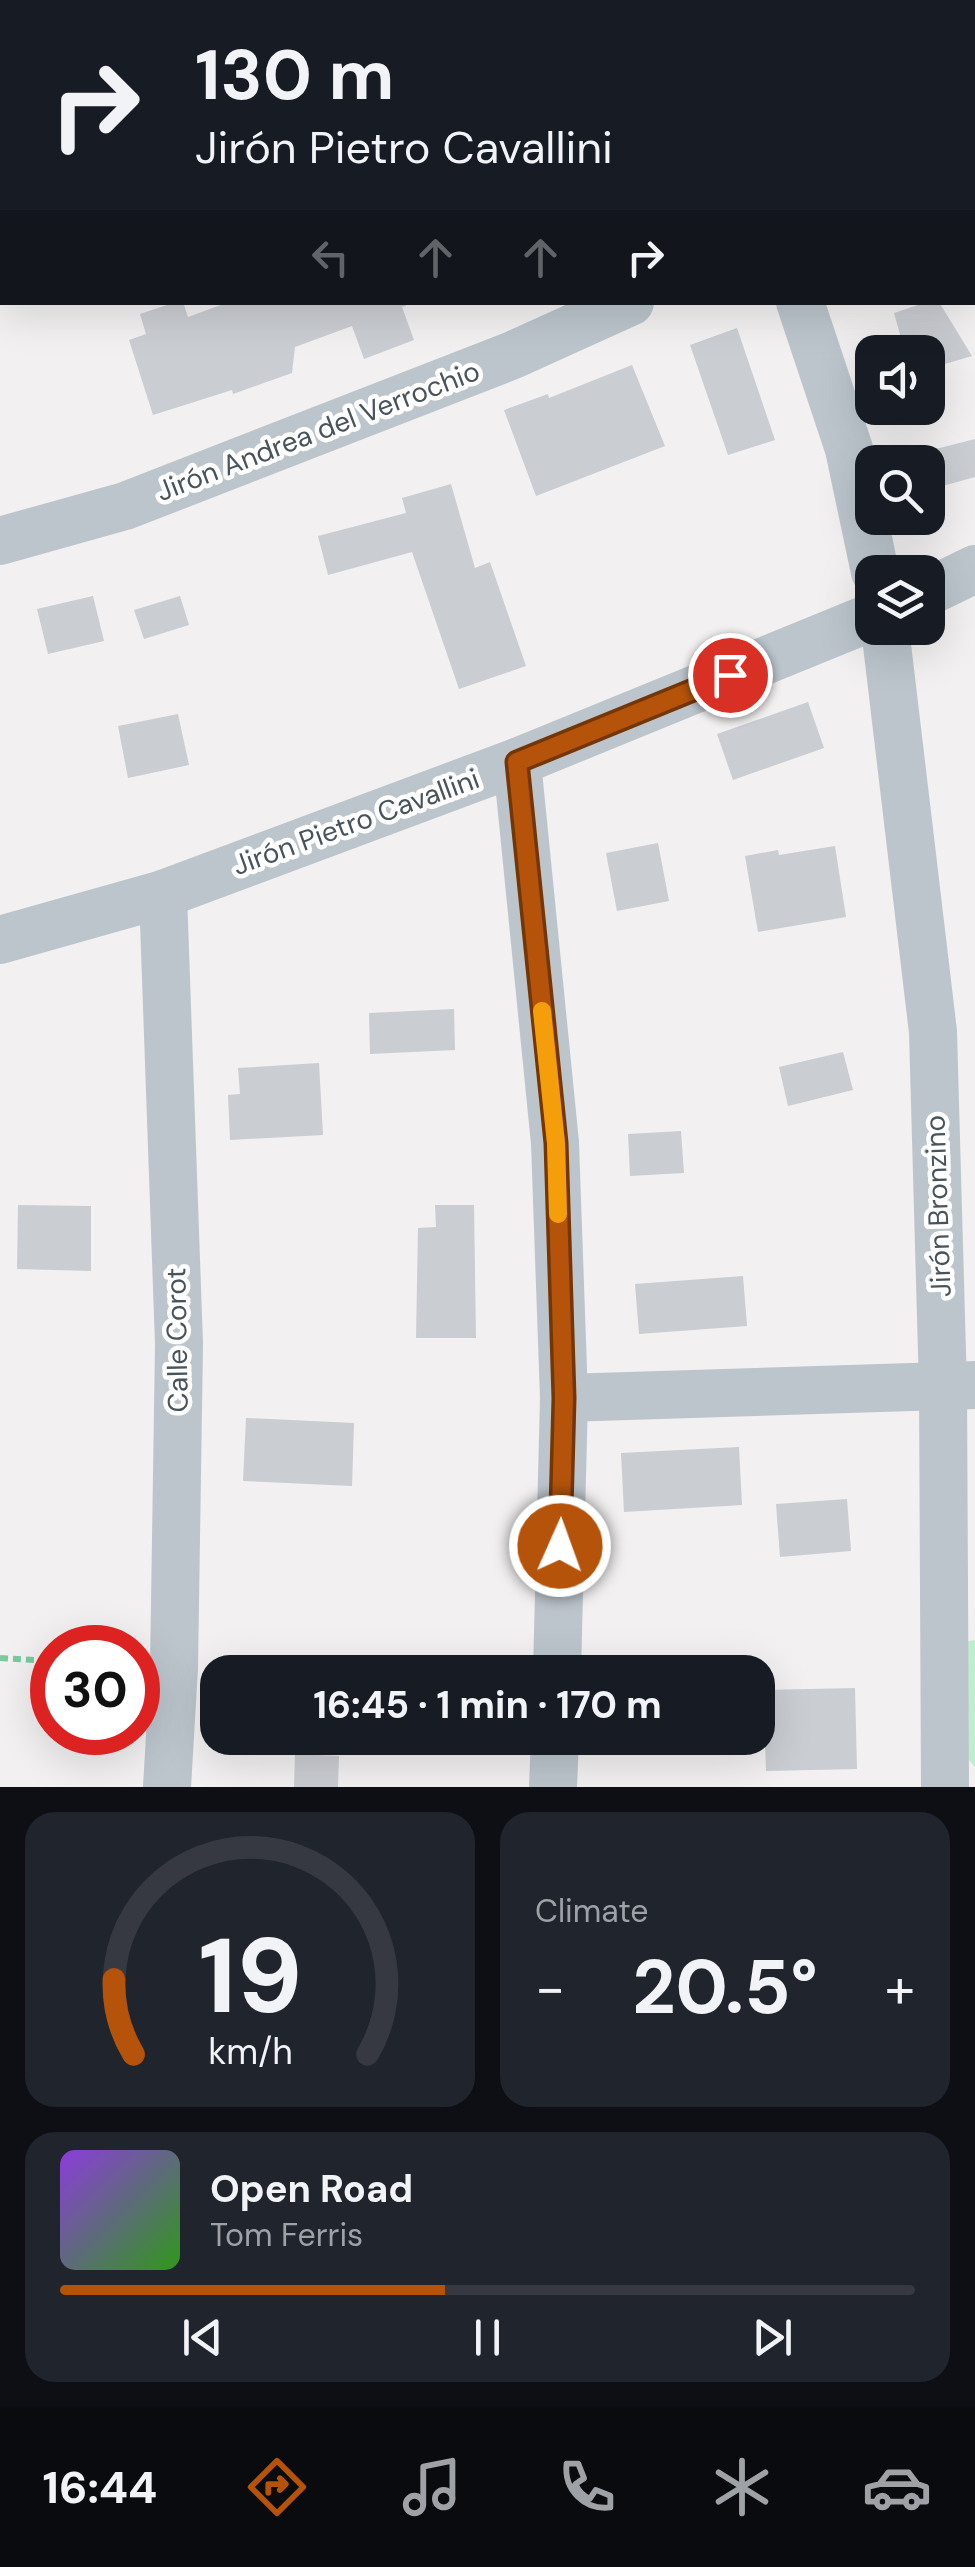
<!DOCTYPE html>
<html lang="en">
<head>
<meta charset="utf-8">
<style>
	body { margin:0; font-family:"DM Sans",sans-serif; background:#20242c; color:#f1f3f6; height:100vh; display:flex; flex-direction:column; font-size:38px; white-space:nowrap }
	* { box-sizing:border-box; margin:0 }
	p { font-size:32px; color:#9ea1a6 }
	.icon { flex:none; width:55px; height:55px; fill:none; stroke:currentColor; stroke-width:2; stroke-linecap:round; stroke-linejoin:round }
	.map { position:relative; height:1787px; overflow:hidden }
	.panel { display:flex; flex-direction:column; gap:25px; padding:25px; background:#0d0f14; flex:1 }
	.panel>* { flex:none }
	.top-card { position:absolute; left:0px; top:0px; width:975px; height:305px; box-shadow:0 10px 40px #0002; background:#171b24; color:#f1f3f6; overflow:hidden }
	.controls { position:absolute; left:855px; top:335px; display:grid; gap:20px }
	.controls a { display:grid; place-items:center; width:90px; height:90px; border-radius:20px; background:#171b24; box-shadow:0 10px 40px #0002; font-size:50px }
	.speed { position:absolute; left:30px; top:1625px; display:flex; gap:20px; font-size:50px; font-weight:700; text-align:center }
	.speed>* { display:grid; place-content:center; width:130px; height:130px; border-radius:50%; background:#171b24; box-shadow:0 10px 40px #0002; line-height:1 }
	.speed .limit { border:15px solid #d22; background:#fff; color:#111 }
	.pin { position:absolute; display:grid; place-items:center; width:85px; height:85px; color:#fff; margin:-42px; border:5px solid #fff; border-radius:50%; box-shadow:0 2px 10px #0007 }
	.me { position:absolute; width:110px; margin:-55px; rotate:2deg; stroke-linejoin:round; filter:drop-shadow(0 0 8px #0008) }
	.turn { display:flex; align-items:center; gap:35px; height:210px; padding:0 30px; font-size:45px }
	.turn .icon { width:130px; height:130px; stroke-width:2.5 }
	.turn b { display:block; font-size:70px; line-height:85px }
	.lanes { display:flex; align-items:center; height:95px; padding:0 30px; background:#0003; justify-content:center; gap:50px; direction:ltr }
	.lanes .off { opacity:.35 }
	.big { font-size:75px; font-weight:700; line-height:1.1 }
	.panel .tile { flex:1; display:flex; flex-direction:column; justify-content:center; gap:15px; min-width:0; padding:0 35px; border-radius:30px; background:#20242c }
	.panel .dial { align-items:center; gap:0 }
	.dial svg { height:260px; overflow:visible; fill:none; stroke:#363941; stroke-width:7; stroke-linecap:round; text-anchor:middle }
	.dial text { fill:#f1f3f6; stroke:none }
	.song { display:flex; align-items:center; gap:30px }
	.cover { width:120px; height:120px; border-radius:15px; background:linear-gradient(135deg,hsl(270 70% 55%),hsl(110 70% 35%)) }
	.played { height:10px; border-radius:5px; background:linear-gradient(90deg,#b45309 45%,#363941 45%) }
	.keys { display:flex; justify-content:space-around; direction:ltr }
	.heat { display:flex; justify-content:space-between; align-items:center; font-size:55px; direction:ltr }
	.panel .tiles { flex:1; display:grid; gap:25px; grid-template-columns:1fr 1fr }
	.tile:last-child { grid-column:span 2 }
	.trip { position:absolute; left:200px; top:1655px; width:575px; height:100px; border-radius:30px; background:#171b24; box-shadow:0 10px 40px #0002; font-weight:700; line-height:100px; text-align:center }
	.menu { display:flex; height:160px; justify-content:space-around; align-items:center; background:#090b0e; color:#9ea1a6 }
	.menu .icon { width:70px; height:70px }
	.menu .active { color:#b45309 }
	.menu b { font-size:45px; color:#f1f3f6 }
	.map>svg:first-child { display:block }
</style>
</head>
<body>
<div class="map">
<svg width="975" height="1787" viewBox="0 0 975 1787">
	<rect width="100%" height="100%" fill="#f2f0f0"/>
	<path fill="#c0edcf" d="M974 1640 975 1641V1767L968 1759 965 1642Z"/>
	<g fill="#cacdd2">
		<path d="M176 302H183L188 317 229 302H405L406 306 402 307 414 340 364 359 352 326 295 347 292 373 233 394 232 390 153 415 129 340 146 334 140 314Z"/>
		<path d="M927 302H939L972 356 928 369V352H905L894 313Z"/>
		<path d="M737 328 775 440 728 455 690 345Z"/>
		<path d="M632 365 665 446 536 496 504 410 548 394 549 398Z"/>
		<path d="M975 439V477L928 490V451Z"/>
		<path d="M451 484 475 568 490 562 526 666 459 689 412 552 328 575 318 536 406 513 402 498Z"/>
		<path d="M93 596 104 641 48 654 37 609Z"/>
		<path d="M180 596 189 625 144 639 134 610Z"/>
		<path d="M808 702 824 748 733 780 717 734Z"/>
		<path d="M178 714 189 765 128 778 118 726Z"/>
		<path d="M658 843 669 901 617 911 606 853Z"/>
		<path d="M835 846 846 917 758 932 745 856 778 850 779 855Z"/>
		<path d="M454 1009 455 1050 370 1054 369 1013Z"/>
		<path d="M843 1052 853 1090 788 1106 779 1067Z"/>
		<path d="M319 1063 323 1135 230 1140 228 1095 240 1094 238 1068Z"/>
		<path d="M681 1131 684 1173 630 1176 628 1134Z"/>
		<path d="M18 1205 91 1206V1271L17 1269Z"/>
		<path d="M435 1205H474L476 1338H416L418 1228 436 1227Z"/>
		<path d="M743 1276 747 1326 639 1334 635 1284Z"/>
		<path d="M246 1418 354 1423 352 1486 243 1481Z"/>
		<path d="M739 1447 742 1505 624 1512 621 1453Z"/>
		<path d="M847 1499 851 1551 780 1557 776 1504Z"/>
		<path d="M855 1688 857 1769 766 1771 763 1690Z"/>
		<path d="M295 1754 339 1756 338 1787H294Z"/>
	</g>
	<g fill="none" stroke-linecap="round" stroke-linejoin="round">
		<g stroke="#7aca9d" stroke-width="6" stroke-dasharray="8 5" stroke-linecap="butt">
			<path d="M0 1658 52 1661"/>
			<path d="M214 1667 516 1658"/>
		</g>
		<g stroke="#bcc5cc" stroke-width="48">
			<path d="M656 0 657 2"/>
			<path d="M232 2 239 0"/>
			<path d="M0 60 2 68"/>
			<path d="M972 142 975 141"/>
			<path d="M800 302 849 449 875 572"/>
			<path d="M0 541 125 506 513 355 630 302"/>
			<path d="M928 592 975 569"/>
			<path d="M885 628 933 1032 943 1388 945 1787"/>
			<path d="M517 762 555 1143 564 1398 557 1672"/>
			<path d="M163 894 179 1344 174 1668 167 1787"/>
			<path d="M0 940 163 894 517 762 872 617"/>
			<path d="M564 1398 975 1385"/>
			<path d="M553 1787 555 1738"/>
		</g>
	</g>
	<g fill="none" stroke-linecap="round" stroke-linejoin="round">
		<defs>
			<path id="route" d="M560 1546 564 1398 556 1143 517 762 730 675"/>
		</defs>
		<use href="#route" stroke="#753606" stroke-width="25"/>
		<use href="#route" stroke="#b45309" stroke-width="18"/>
		<path stroke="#f59e0b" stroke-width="18" d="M542 1011 556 1143 558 1214"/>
	</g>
	<g text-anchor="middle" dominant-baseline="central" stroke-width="9" stroke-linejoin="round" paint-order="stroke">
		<g font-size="28" fill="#48545c" stroke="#fff">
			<text transform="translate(318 431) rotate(-21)">Jirón Andrea del Verrochio</text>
			<text transform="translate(356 822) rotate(-20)">Jirón Pietro Cavallini</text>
			<text transform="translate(938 1206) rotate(-92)">Jirón Bronzino</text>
			<text transform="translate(177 1340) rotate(-91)">Calle Corot</text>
		</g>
	</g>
</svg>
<div class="controls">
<a><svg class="icon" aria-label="sound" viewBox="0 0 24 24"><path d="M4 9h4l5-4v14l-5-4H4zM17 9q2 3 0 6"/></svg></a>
<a><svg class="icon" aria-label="search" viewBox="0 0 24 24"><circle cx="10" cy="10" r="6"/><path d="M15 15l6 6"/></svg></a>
<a><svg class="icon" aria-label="layers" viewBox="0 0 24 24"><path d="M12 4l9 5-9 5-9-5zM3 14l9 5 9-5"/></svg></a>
</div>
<div class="speed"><div class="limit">30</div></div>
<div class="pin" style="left:730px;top:675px;background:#d93025"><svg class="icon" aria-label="arrive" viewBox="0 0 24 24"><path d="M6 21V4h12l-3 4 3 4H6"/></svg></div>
<svg class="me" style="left:560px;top:1546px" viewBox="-20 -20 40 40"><circle r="17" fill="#b45309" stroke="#fff" stroke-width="3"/><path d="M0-11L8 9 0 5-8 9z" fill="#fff"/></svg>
<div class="trip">16:45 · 1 min · 170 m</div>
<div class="top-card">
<div class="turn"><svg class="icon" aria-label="right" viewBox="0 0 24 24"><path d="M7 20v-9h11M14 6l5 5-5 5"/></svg><div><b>130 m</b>Jirón Pietro Cavallini</div></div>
<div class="lanes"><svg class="icon off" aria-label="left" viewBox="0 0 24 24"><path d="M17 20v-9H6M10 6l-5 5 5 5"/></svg><svg class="icon off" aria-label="ahead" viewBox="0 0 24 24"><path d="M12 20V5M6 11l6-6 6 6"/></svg><svg class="icon off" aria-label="ahead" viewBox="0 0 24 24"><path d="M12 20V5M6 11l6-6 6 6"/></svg><svg class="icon" aria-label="right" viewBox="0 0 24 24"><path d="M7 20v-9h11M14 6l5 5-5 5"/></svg></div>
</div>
</div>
<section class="panel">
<div class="tiles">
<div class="tile dial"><svg viewBox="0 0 100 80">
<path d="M14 69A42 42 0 1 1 86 69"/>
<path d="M14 69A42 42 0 0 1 8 46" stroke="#b45309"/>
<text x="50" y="56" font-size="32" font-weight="700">19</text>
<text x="50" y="72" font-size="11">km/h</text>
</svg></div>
<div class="tile"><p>Climate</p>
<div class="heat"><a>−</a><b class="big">20.5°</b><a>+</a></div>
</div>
<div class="tile">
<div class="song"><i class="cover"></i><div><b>Open Road</b><p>Tom Ferris</p></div></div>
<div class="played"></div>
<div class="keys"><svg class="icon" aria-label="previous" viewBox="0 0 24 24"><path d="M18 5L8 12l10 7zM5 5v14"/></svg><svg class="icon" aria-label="pause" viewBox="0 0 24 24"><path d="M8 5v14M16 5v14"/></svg><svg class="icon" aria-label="next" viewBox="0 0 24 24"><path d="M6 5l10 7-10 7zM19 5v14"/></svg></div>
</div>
</div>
</section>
<nav class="menu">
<b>16:44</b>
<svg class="icon active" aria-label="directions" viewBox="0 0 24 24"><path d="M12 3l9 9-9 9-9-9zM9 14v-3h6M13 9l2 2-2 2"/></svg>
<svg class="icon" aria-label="music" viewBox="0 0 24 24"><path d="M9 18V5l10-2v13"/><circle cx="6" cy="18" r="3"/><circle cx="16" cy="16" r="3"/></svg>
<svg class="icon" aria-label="phone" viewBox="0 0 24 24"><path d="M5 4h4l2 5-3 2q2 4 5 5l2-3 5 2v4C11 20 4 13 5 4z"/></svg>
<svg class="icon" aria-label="climate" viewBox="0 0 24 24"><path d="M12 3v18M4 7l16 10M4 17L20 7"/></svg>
<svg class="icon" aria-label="car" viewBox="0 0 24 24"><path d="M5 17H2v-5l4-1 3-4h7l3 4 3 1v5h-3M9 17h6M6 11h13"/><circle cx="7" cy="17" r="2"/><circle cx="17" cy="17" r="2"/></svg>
</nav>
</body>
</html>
